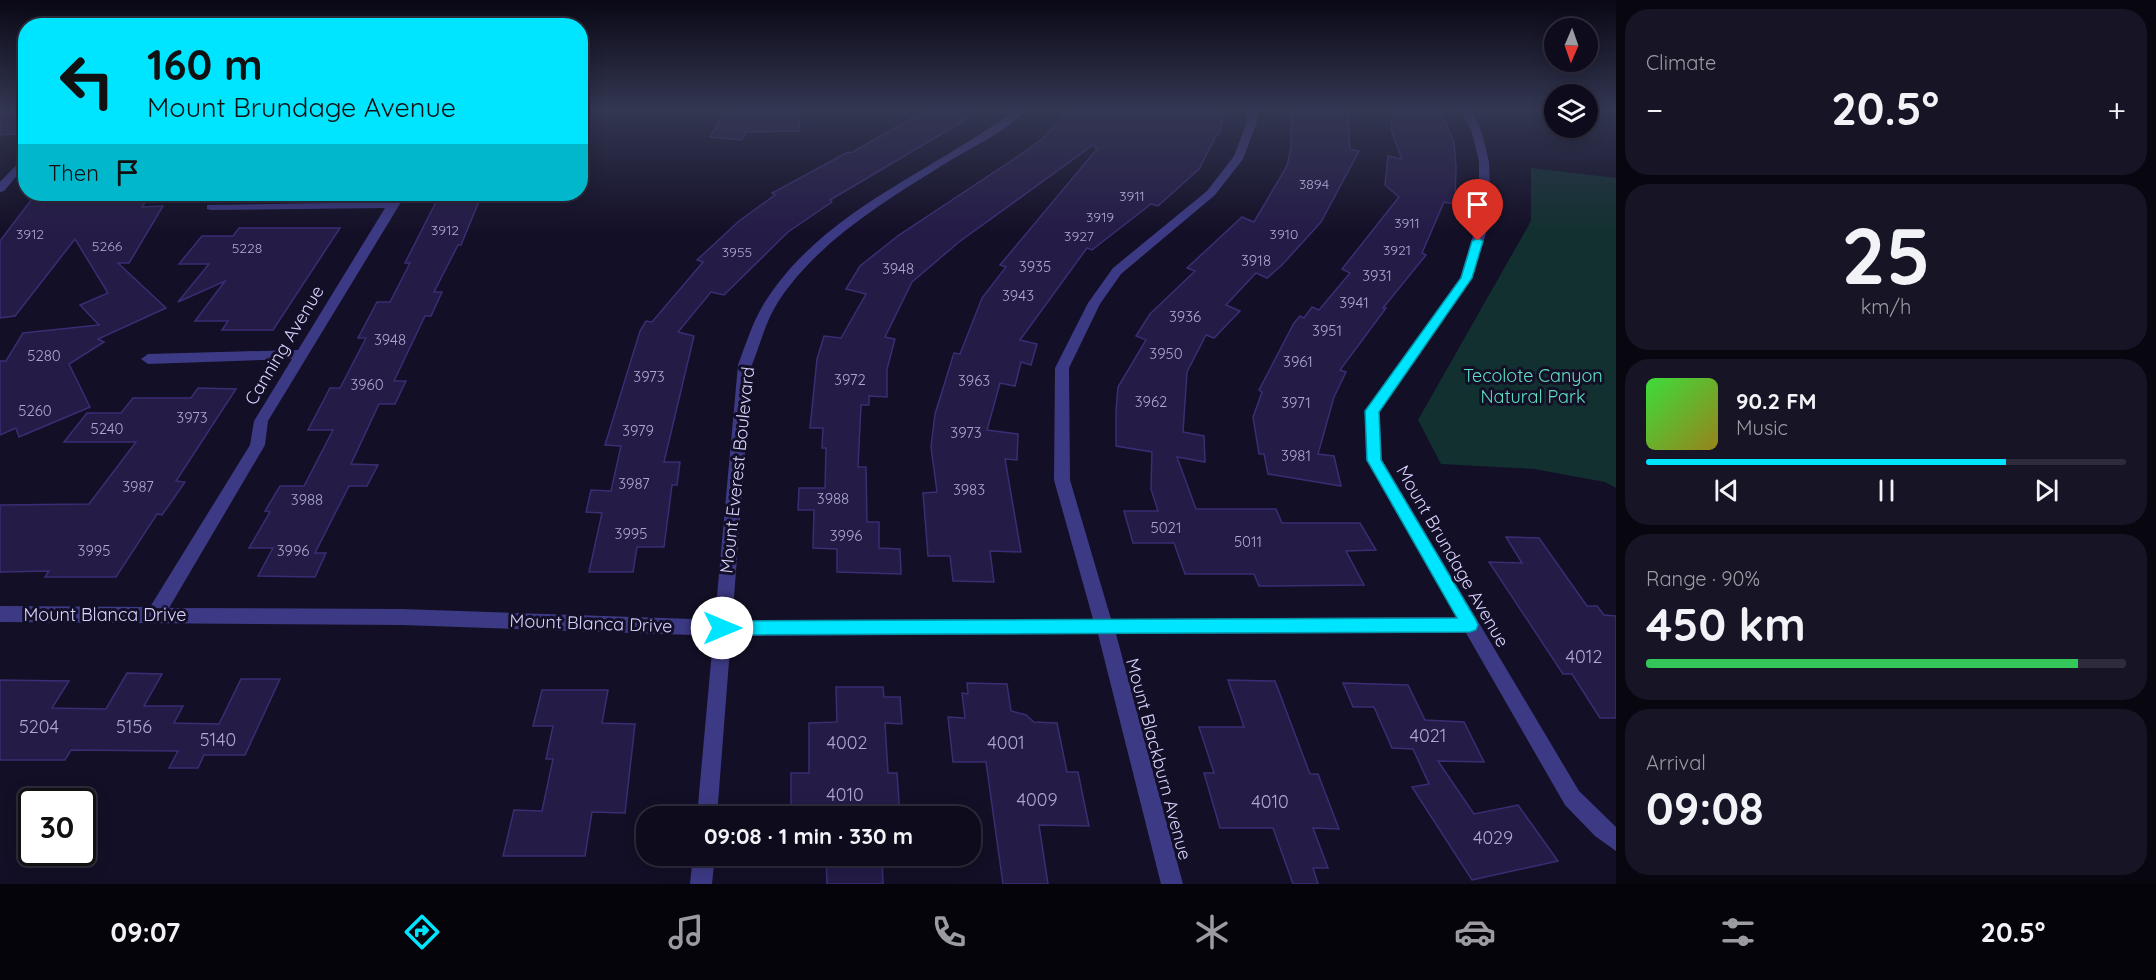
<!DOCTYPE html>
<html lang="en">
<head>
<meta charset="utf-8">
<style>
	body { margin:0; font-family:Quicksand,sans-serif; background:#171425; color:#f1f3f6; height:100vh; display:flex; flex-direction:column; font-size:22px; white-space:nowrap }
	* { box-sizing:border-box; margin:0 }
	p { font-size:20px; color:#9b9ba3 }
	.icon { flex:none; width:33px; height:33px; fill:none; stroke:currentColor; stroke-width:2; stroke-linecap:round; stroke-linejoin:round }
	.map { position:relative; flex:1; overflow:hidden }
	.details { display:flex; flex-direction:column; gap:9px; padding:9px; background:#08060f; width:540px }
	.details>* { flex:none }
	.guide { position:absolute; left:18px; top:18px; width:570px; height:183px; border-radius:24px; box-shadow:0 3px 15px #0003,0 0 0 2px #2e2b3b; background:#00e5ff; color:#111; overflow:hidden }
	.needle { width:39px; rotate:182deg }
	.fabs { position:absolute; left:1544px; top:18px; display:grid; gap:12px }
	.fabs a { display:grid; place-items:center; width:54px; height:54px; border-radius:50%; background:#0e0b1c; box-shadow:0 3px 15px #0003,0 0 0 2px #2e2b3b; font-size:30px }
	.speed { position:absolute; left:18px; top:788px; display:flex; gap:12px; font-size:30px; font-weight:700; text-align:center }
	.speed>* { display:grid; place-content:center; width:78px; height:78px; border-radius:50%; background:#0e0b1c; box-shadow:0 3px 15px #0003,0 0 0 2px #2e2b3b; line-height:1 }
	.speed .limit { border:3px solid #111; border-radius:9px; background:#fff; color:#111 }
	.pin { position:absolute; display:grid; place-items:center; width:51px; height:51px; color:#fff; margin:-62px -26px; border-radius:50% 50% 50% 0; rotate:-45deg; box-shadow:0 0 6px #0007 }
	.pin .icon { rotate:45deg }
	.me { position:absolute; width:66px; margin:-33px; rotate:90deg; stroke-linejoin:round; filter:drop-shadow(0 0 4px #0008) }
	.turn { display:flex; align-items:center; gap:21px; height:126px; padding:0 30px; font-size:27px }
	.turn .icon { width:78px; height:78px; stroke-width:2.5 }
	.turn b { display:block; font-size:42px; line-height:51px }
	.then { display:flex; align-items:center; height:57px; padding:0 30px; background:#0003; gap:12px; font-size:22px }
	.big { font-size:45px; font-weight:800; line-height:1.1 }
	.details .card { flex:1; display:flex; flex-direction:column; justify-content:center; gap:9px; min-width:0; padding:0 21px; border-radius:24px; background:#171425 }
	.details .dial { align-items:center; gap:0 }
	.dial b { font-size:78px; line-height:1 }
	.song { display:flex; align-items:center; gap:18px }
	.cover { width:72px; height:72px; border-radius:9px; background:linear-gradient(135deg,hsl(120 70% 55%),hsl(50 70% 35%)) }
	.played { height:6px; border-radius:3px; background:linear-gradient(90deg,#00e5ff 75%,#2e2b3b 75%) }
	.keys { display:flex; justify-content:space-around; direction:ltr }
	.heat { display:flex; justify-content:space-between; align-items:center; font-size:33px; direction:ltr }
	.charge { height:9px; border-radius:4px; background:linear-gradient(90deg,#34c759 90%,#2e2b3b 0) }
	.trip { position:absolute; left:636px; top:806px; width:345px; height:60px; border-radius:24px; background:#0e0b1c; box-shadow:0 3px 15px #0003,0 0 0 2px #2e2b3b; font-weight:800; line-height:60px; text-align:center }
	.tabs { display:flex; height:96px; justify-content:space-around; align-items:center; background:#06040b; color:#9b9ba3 }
	.tabs .icon { width:42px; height:42px }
	.tabs .selected { color:#00e5ff }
	.tabs b { font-size:27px; color:#f1f3f6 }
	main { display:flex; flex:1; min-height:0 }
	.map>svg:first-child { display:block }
</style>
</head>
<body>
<main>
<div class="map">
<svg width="1616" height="884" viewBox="0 0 1616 884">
	<rect width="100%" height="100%" fill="#130f26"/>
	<path fill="#12302f" d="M1531 168 1616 178V488L1605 482 1534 469 1441 464 1418 420 1531 221Z"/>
	<g fill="#241b47" stroke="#3b2d73" stroke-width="1.5">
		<path d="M0 110H26V122L15 134 0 135Z"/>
		<path d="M726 110H798L800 131 746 132 742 140 710 137Z"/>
		<path d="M926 110H982L830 200 832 202 788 232 724 295 711 292 678 332 694 336 664 462H680L677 485H672L664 547H637L633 572H589L602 513 586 512 591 490 611 491 621 446 605 445 640 331 646 321 652 322 703 262 697 260 739 221 775 195 772 193 848 152 851 153Z"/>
		<path d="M1070 110H1225L1219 134H1217L1199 169 1158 206 1151 204 1092 250 1087 248 1020 340 1037 344 1031 365 1021 362 1015 386 1000 383 987 430 1018 434 1017 460 1005 459 1021 552 990 551 994 582 953 581 950 556H928L923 493 937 492 931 447 935 414 954 353 960 354 982 298 1006 267 1000 265 1097 149 1093 145 959 242 912 282 885 337 895 339 887 369V397L869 396V405H861L858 467H866L867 522H879V548L900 549 901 574 837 572V549L813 548 814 510H798L799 488H825L826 448H822L823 428H810L817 359 824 336 841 338 866 294 846 289 860 266 899 235 1026 151 1043 138Z"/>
		<path d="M1292 110H1347L1350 149 1359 151 1321 222 1282 265 1267 278 1256 273 1226 305 1240 311 1214 338 1206 335 1187 372 1183 432 1204 436 1205 462 1177 457 1196 509H1276L1282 523H1360L1376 550 1346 551 1364 585 1259 586 1254 574H1185L1174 543H1133L1124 511H1158L1151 489 1152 452 1116 446V410L1118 387 1146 340 1136 336 1150 314 1195 271 1187 268 1242 217 1254 222 1287 166 1291 147Z"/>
		<path d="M1393 110H1438L1442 115 1454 142 1456 167 1455 204 1444 202 1422 253 1426 255 1383 308H1386L1340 370 1346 372 1334 397 1318 454 1334 456 1341 486 1268 474 1264 454H1259L1253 417 1262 392 1259 390 1294 323 1300 316 1304 318 1312 307 1319 310 1350 273 1342 269 1399 197 1385 185 1388 156 1402 159 1391 130Z"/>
		<path d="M52 194H86L82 199 151 194 142 207 163 206 129 263H118L166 308 98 339 104 342 69 364 90 407 19 437 16 428 0 435V361H6L23 333 99 325 80 305 108 293 75 239 15 316 0 318V241L35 195Z"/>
		<path d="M440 194H482L461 245H458L434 292H442L431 316H425L394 381H406L395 404H379L351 464 378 465 367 486H349L315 553H326L315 577 258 576 273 548H249L270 512 265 511 280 486H304L333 430H308L330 388H340L366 338H358L377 302H390L410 263H405Z"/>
		<path d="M239 228H340L273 330H222L228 321H195L225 281 178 302 209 264H179L202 236H233Z"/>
		<path d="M198 388 236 389 176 481 185 482 162 515 157 514 116 577H45L49 571 0 572V505L89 504 136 442H64L87 413H121L133 398H191Z"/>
		<path d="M1506 537 1539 538 1587 606H1597L1604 615 1616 616V718H1600L1572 674H1563L1489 562 1522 563Z"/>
		<path d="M127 673 162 674 144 706H183L174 723 219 724 241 679H280L245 755H204L198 768H169L178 751 71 750 65 760H0V680L69 681 52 708 106 709Z"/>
		<path d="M1228 680 1275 681 1310 774H1318L1339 829 1313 828 1328 868H1313L1318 884H1293L1273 828H1220L1204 773H1214L1199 727H1244Z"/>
		<path d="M967 683 1007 684 1011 711 1026 715 1034 722 1057 723 1067 772H1078L1089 826 1039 825 1048 884H1003L986 762H953L948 717 965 718 962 693 968 694Z"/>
		<path d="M1343 683 1408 685 1425 720 1464 722 1484 762 1438 761 1474 814 1518 805 1558 861 1472 880 1412 787 1429 784 1413 749 1392 748 1374 707H1353Z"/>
		<path d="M836 687H883L884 697H900L902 724 885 723 888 773H897L900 816 791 815V773H809V723L837 722Z"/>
		<path d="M542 690H608L602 723 635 724 625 813 592 812 585 856H503L514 810 542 811 553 759H546L553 726H533Z"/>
		<path d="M826 855H903L882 856 883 884H827Z"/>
	</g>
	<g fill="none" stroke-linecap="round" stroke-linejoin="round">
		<g fill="#3d3a85" fill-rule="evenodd">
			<path d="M1247 110H1257V122L1243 159 1215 195 1121 274 1100 304 1069 368 1070 480 1111 619 1457 617 1366 460 1365 411 1460 278 1479 217V162L1472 133 1461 110H1471L1482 133 1489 162 1491 217 1472 278 1379 412 1382 460 1579 791 1616 827V851L1595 836 1565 805 1466 633 1116 634 1183 884H1161L1098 634 722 636 402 625 0 622V606L150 607 250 445 254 421 292 359 148 364 141 359 148 354 298 350 385 208 211 210 207 209V205L390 202 395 194H406L268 421 265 445 169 608 402 609 722 620 1093 619 1054 480 1055 368 1088 303 1113 268 1207 191 1234 156 1247 122Z"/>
			<path d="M26 155V165L4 191 0 192V182Z"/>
		</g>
		<g fill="#3d3a85" fill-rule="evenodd">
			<path d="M1015 110H1026C1005 133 972 147 946 163 885 201 818 241 778 302 766 321 760 344 752 365L717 816H697L738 365C746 344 753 321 765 302 823 210 933 172 1015 110Z"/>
			<path d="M693 855H715L712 884H690Z"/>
		</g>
	</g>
	<linearGradient id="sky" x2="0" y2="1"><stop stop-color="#0a0815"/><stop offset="0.47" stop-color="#333752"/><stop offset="1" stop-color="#333752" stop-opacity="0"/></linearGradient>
	<rect width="1616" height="233" fill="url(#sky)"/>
	<path fill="#00e5ff" stroke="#0095a6" stroke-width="1.5" d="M1478 238 1483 241 1472 278 1379 412 1381 460 1476 620 1478 625 1476 630 1470 632 722 635 716 633 714 628 716 623 722 621 1457 618 1367 460 1365 411 1461 278 1472 241Z"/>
	<g text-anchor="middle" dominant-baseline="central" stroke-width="6" stroke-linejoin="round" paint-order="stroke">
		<g font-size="14" fill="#aca6d1">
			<text x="1314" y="184">3894</text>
			<text x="1132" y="196">3911</text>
			<text x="1100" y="217">3919</text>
			<text x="1407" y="223">3911</text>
			<text x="445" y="230">3912</text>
			<text x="30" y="234">3912</text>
			<text x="1284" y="234">3910</text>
			<text x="1079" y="236">3927</text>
			<text x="107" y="246">5266</text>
			<text x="247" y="248">5228</text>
			<text x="1397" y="250">3921</text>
			<text x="737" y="252">3955</text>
		</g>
		<g font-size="15" fill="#aca6d1">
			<text x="1256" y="260">3918</text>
			<text x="1035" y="266">3935</text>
			<text x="898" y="268">3948</text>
			<text x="1377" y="275">3931</text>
			<text x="1018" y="295">3943</text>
			<text x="1354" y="302">3941</text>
			<text x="1185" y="316">3936</text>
			<text x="1327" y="330">3951</text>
			<text x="390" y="339">3948</text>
			<text x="1166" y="353">3950</text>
			<text x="44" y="355">5280</text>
			<text x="1298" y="361">3961</text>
			<text x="649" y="376">3973</text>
			<text x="850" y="379">3972</text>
			<text x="974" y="380">3963</text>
			<text x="367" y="384">3960</text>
			<text x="1151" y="401">3962</text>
			<text x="1296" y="402">3971</text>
			<text x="35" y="410">5260</text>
			<text x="192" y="417">3973</text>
			<text x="107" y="428">5240</text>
			<text x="638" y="430">3979</text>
			<text x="966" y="432">3973</text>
			<text x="1296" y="455">3981</text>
			<text x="634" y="483">3987</text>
			<text x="138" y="486">3987</text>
			<text x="969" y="489">3983</text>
			<text x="833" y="498">3988</text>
			<text x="307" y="499">3988</text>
			<text x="1166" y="527">5021</text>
			<text x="631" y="533">3995</text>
			<text x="846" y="535">3996</text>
			<text x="1248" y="541">5011</text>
			<text x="94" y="550">3995</text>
			<text x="293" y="550">3996</text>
		</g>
		<g font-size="18" fill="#d9d4ff" stroke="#130f26">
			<text transform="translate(284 345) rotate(-59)">Canning Avenue</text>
			<text transform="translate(737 470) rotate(-84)">Mount Everest Boulevard</text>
			<text transform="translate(1453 556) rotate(60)">Mount Brundage Avenue</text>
			<text x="105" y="614">Mount Blanca Drive</text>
			<text transform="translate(591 623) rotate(2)">Mount Blanca Drive</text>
			<text transform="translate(1159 759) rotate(75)">Mount Blackburn Avenue</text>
		</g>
		<g font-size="18" fill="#5fe0c0" stroke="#130f26">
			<text x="1533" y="375">Tecolote Canyon<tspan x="1533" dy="21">Natural Park</tspan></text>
		</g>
		<g font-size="18" fill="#aca6d1">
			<text x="1584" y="656">4012</text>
			<text x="39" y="726">5204</text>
			<text x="134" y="726">5156</text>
			<text x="1428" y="735">4021</text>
			<text x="218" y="739">5140</text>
			<text x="847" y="742">4002</text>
			<text x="1006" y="742">4001</text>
			<text x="845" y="794">4010</text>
			<text x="1037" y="799">4009</text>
			<text x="1270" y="801">4010</text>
			<text x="1493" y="837">4029</text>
		</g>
	</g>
</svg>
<div class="fabs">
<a><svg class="needle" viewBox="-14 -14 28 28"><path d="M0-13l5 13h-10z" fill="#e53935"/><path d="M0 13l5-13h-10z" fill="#9b9ba3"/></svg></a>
<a><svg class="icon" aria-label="layers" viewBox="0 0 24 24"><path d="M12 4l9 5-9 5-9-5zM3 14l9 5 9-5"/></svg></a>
</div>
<div class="speed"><div class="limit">30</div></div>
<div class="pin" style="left:1478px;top:241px;background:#d93025"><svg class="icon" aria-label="arrive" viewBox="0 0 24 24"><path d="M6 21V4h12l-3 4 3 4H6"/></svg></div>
<svg class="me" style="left:722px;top:628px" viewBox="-20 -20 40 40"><circle r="19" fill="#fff"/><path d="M0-13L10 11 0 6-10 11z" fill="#00e5ff"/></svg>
<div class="trip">09:08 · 1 min · 330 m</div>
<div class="guide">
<div class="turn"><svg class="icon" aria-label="left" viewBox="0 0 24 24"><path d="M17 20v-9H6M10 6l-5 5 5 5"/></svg><div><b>160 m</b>Mount Brundage Avenue</div></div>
<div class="then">Then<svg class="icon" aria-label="arrive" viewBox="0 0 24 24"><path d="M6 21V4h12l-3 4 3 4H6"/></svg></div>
</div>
</div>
<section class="details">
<div class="card"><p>Climate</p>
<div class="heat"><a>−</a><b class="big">20.5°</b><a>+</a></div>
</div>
<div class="card dial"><b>25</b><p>km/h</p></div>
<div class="card">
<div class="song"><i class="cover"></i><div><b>90.2 FM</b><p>Music</p></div></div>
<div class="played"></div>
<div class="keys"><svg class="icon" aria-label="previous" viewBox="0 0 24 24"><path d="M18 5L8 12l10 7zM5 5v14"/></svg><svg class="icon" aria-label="pause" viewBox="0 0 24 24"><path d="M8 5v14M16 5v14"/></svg><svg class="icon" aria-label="next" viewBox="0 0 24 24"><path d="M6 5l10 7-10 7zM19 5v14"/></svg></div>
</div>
<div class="card"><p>Range · 90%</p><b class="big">450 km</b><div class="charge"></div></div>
<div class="card"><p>Arrival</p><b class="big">09:08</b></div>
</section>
</main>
<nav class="tabs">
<b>09:07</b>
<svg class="icon selected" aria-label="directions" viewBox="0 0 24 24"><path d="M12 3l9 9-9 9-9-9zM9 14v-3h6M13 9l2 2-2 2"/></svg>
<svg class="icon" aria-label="music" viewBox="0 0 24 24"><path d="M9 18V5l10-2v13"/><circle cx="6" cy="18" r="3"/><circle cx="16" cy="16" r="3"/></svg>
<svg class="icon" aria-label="phone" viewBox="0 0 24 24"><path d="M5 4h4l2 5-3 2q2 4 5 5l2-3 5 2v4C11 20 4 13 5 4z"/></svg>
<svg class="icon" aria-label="climate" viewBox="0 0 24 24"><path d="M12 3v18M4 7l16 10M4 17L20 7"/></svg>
<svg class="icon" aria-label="car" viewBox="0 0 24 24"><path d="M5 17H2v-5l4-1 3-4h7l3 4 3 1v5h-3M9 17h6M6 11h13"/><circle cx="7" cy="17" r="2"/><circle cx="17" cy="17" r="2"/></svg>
<svg class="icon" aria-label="filters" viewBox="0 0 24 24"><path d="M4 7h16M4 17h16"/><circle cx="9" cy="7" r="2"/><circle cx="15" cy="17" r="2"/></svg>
<b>20.5°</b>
</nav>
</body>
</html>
